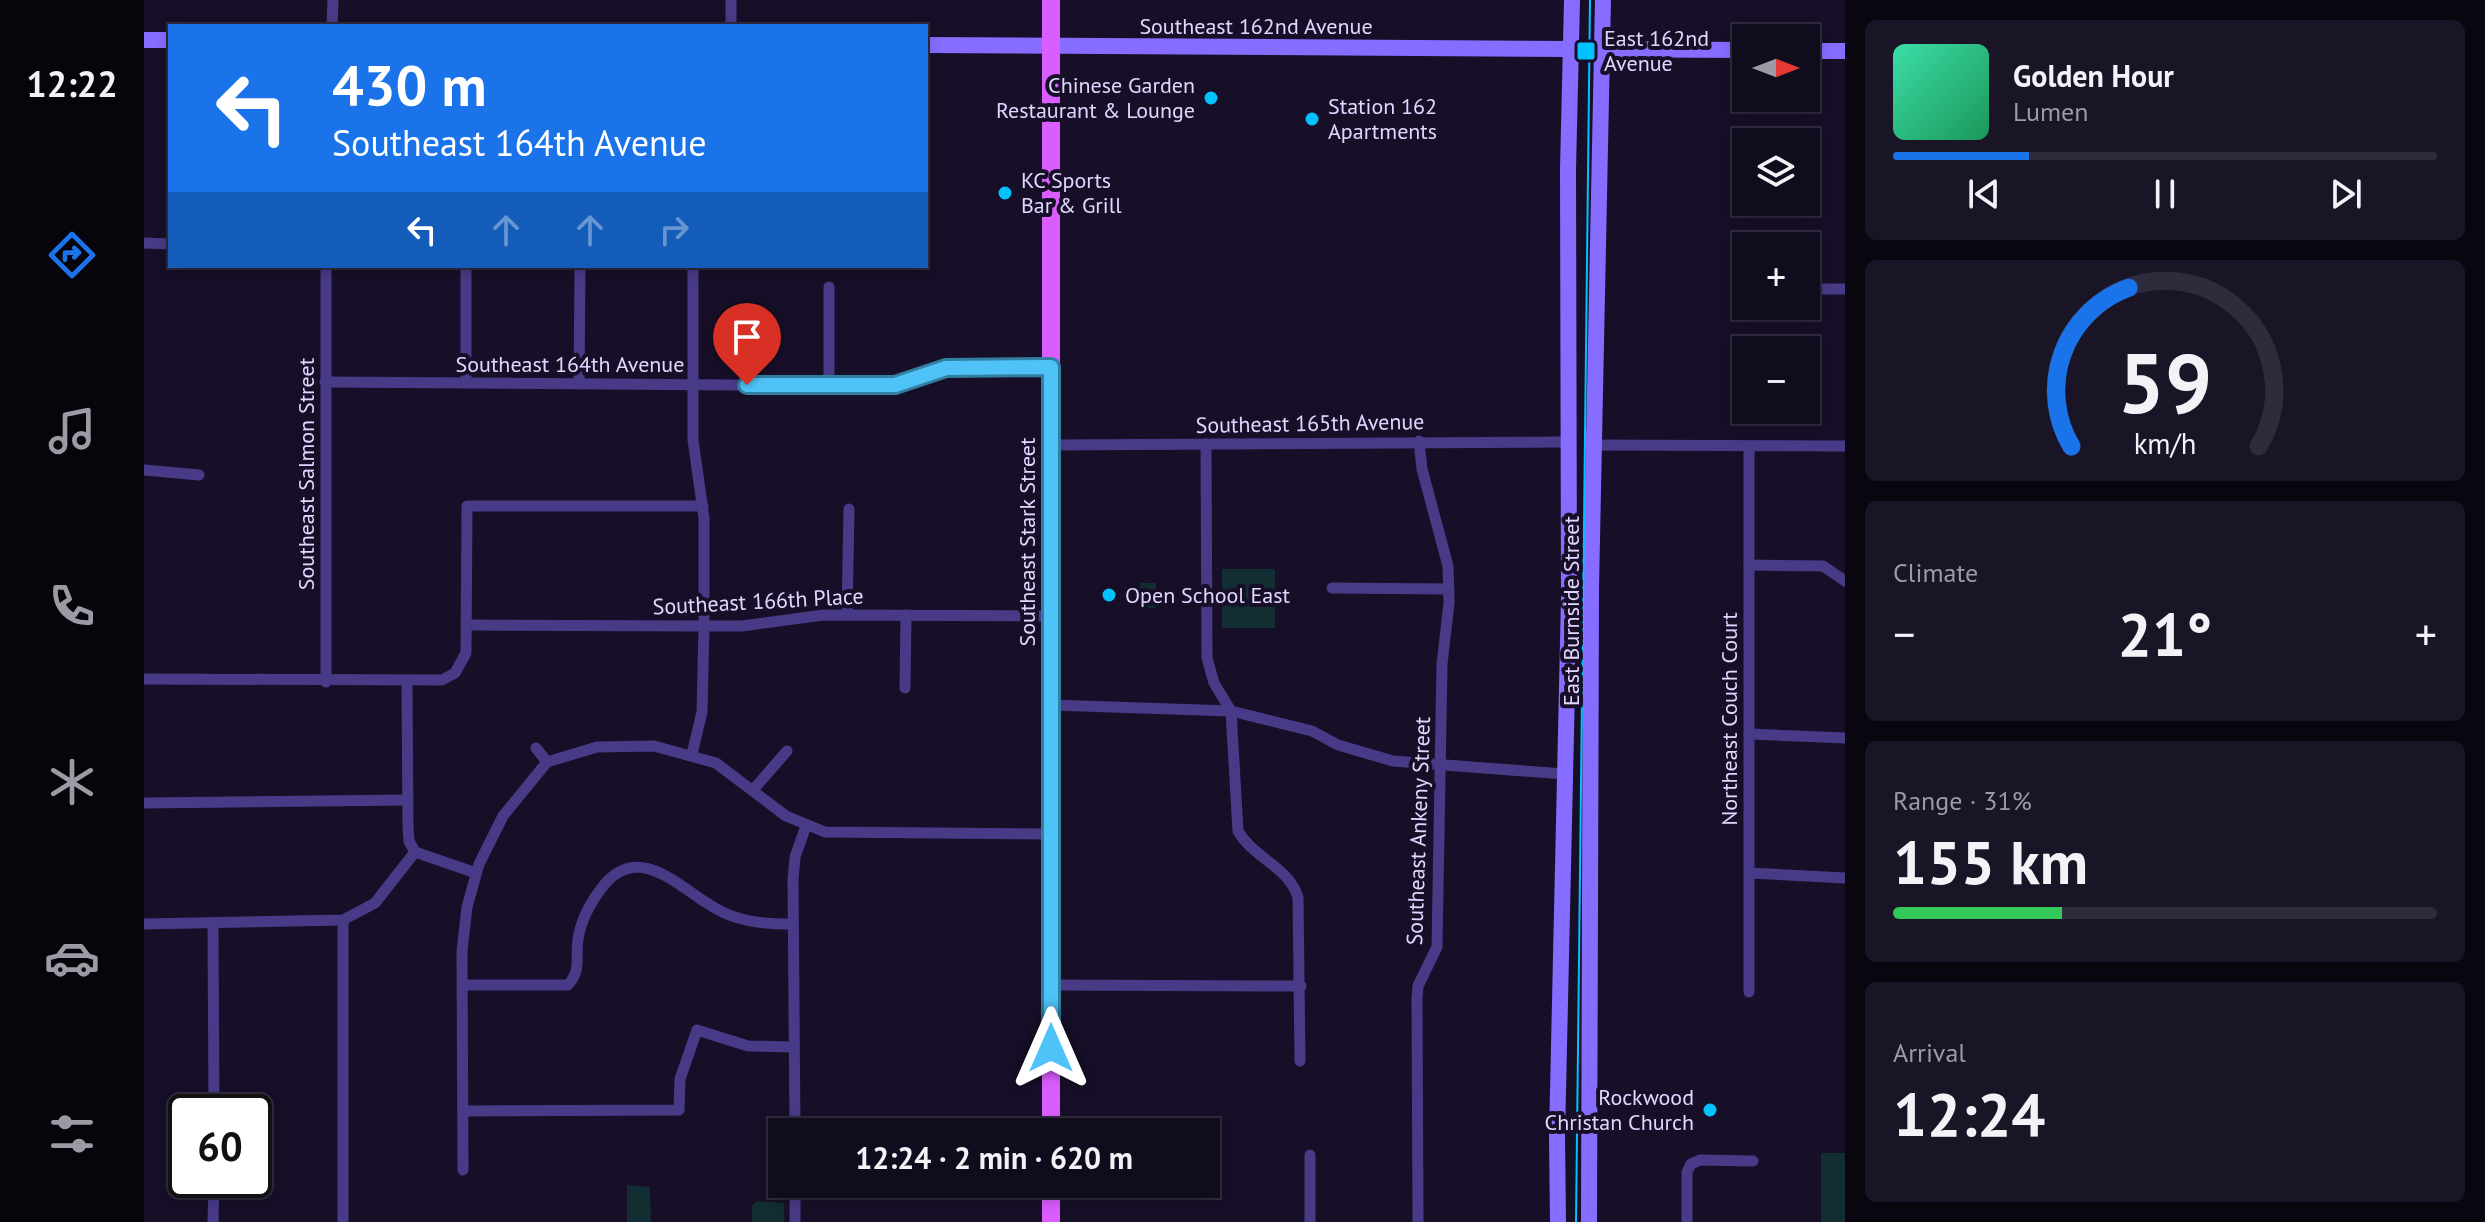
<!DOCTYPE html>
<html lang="en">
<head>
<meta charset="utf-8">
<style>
	body { margin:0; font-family:"PT Sans",sans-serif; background:#1a1427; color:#f1f3f6; height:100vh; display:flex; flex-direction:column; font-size:30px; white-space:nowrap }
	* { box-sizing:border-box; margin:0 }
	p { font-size:26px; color:#9c9ba4 }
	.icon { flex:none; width:44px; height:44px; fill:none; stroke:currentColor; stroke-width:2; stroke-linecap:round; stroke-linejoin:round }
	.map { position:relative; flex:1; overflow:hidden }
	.panel { display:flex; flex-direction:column; gap:20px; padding:20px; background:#090610; width:640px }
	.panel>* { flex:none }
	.top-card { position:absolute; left:24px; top:24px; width:760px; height:244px; border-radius:0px; box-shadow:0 4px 12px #0003,0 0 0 2px #302b3c; background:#1a73e8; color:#fff; overflow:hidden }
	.needle { width:52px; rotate:90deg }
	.tools { position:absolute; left:1588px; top:24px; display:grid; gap:16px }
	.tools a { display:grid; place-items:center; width:88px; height:88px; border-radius:0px; background:#110b1e; box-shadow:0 4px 12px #0003,0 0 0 2px #302b3c; font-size:40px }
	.speed { position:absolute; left:24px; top:1094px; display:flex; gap:16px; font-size:40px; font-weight:700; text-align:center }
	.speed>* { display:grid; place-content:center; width:104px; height:104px; border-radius:50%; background:#110b1e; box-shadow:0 4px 12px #0003,0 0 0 2px #302b3c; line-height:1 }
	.speed .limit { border:4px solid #111; border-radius:12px; background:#fff; color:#111 }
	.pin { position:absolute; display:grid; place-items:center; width:68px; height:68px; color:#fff; margin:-82px -34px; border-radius:50% 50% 50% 0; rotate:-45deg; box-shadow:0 0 8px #0007 }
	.pin .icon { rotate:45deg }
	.me { position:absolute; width:88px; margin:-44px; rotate:0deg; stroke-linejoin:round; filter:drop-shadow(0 0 6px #0008) }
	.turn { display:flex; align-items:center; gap:28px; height:168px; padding:0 32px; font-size:36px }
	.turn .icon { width:104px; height:104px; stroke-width:2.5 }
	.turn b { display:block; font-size:56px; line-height:68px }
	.lanes { display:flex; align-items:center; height:76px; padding:0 32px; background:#0003; justify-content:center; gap:40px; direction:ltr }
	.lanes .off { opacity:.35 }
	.big { font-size:60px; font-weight:600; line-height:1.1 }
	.panel .tile { flex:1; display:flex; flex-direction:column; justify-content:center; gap:12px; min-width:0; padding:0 28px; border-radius:12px; background:#1a1427 }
	.panel .dial { align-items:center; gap:0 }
	.dial svg { height:208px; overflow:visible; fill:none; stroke:#302b3c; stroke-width:7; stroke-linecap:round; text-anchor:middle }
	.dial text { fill:#f1f3f6; stroke:none }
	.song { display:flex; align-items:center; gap:24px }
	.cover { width:96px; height:96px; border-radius:12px; background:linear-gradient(135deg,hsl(160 70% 55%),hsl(150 70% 35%)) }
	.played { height:8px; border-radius:4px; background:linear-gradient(90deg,#1a73e8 25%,#302b3c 25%) }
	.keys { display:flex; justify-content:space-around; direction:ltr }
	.heat { display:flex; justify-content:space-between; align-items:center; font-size:44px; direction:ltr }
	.charge { height:12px; border-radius:6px; background:linear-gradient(90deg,#34c759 31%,#302b3c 0) }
	.trip { position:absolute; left:624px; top:1118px; width:452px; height:80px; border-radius:0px; background:#110b1e; box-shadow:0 4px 12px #0003,0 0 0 2px #302b3c; font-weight:600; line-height:80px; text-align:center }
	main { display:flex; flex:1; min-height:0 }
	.tabs { display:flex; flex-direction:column; width:144px; justify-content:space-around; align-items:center; background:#07040c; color:#9c9ba4 }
	.tabs .icon { width:56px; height:56px }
	.tabs .on { color:#1a73e8 }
	.tabs b { font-size:36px; color:#f1f3f6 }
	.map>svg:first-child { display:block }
</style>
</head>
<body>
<main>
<nav class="tabs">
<b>12:22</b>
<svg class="icon on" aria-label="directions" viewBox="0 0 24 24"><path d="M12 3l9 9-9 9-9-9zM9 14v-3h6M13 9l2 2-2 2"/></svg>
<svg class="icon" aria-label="music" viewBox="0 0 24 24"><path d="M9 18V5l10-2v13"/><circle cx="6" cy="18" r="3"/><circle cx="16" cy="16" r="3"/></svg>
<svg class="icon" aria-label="phone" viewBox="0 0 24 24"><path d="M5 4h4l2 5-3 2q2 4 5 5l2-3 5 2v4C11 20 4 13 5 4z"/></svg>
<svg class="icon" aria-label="climate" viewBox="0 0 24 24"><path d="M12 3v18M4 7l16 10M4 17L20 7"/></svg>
<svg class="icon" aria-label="car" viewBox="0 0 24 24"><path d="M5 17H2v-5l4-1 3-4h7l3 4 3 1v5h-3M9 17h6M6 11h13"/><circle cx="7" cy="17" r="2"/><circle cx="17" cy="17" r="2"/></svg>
<svg class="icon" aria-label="filters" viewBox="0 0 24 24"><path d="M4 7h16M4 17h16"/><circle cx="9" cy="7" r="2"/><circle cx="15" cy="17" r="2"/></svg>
</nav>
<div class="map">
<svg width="1701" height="1222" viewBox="0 0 1701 1222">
	<rect width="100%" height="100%" fill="#170f28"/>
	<g fill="#122e32">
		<rect x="1078" y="569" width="53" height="59"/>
		<rect x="996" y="583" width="16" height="25"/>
		<rect x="1677" y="1153" width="24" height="69"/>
		<path d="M483 1185 506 1187 507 1222H483Z"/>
		<path d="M614 1201 640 1203V1222H608V1206Z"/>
	</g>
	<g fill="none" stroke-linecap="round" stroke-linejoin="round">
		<g stroke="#483a87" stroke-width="11">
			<path d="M587 0V26"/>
			<path d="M188 26 189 0"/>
			<path d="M0 243 26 244"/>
			<path d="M685 287V385"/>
			<path d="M1662 289H1701"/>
			<path d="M181 382 739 386 762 383 802 368 907 367"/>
			<path d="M322 383V266"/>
			<path d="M435 384 436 266"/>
			<path d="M1062 444 1063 658 1070 683 1087 711 1094 831C1110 859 1143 865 1154 897L1156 1061"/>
			<path d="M908 445 1424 442"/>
			<path d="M1451 445 1701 446"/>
			<path d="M1605 446V992"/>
			<path d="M0 470 55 475"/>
			<path d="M1605 565 1679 566 1701 581"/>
			<path d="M1188 588 1305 589"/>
			<path d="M703 615 705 509"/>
			<path d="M324 625 560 626H598L680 615 907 616"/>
			<path d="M0 679 298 680 311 673 322 653 323 506H559"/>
			<path d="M182 682V266"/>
			<path d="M263 683 264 827 265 841 271 852"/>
			<path d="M761 688 762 615"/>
			<path d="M907 705 1087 711 1168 731 1194 745 1249 761 1420 774"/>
			<path d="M1605 734 1701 738"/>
			<path d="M392 748 403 762"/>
			<path d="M548 754 558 712 560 626V518L549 440V266"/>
			<path d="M609 790 643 751"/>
			<path d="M0 803 264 800"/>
			<path d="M271 852 332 873"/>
			<path d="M1605 873 1701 878"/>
			<path d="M0 924 199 920 231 903 271 852"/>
			<path d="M69 924 70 1112"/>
			<path d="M319 985H424C438 969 431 958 434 939 437 920 448 900 460 885 500 837 545 900 583 914 604 923 626 924 649 924"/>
			<path d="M908 985 1157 986"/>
			<path d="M319 1111 535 1110 536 1079 553 1030 604 1046 649 1047"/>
			<path d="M651 1132 649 880 651 857 662 826"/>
			<path d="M319 1170 318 951 323 907 335 864 359 816 403 762 453 747 510 746 572 763 642 816 681 832 907 834"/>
			<path d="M69 1222 70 1180"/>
			<path d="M199 1222V920"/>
			<path d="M651 1222V1184"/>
			<path d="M1166 1222V1155"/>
			<path d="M1274 1222 1273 998 1274 986 1293 947 1298 664 1305 603 1304 566 1278 469 1275 441"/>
			<path d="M1543 1222V1172L1547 1164 1556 1160 1609 1161"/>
		</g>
		<g stroke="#866dff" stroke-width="16">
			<path d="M0 40H26"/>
			<path d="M782 45 1602 50"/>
			<path d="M1662 51H1701"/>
			<path d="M1414 1222 1413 1136 1425 598 1424 169 1428 0"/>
			<path d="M1445 1222 1447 588 1459 0"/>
		</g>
		<g stroke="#da5dff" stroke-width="18">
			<path d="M907 0V1132"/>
			<path d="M907 1184V1222"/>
		</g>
		<path stroke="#02c1ff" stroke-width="2" d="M1432 1222 1446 0"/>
	</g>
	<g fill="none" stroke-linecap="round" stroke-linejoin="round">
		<defs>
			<path id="route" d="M603 385H751L802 368 907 367V1048"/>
		</defs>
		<use href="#route" stroke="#337fa1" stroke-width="20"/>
		<use href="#route" stroke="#4fc3f7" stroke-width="14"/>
	</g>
	<g fill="#02c1ff" stroke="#170f28" stroke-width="3">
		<rect x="1432" y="41" width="20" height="20" rx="4"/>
		<circle cx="1067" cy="98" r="8"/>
		<circle cx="1168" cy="119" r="8"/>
		<circle cx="861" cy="193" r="8"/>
		<circle cx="965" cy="595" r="8"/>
		<circle cx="1566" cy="1110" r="8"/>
	</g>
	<g text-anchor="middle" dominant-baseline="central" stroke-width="8" stroke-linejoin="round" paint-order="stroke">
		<g font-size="22" fill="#e1d6ff" stroke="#170f28">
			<text x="1112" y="26">Southeast 162nd Avenue</text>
			<text x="426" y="364">Southeast 164th Avenue</text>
			<text transform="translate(1166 423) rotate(-1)">Southeast 165th Avenue</text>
			<text transform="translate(162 474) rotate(-90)">Southeast Salmon Street</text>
			<text transform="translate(883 542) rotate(-90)">Southeast Stark Street</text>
			<text transform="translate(614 601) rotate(-3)">Southeast 166th Place</text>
			<text transform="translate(1427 611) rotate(-90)">East Burnside Street</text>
			<text transform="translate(1585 719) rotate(-90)">Northeast Couch Court</text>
			<text transform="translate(1274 831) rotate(-88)">Southeast Ankeny Street</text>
		</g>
		<g font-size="22" fill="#e1d6ff" stroke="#170f28" text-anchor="start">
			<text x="1460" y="38">East 162nd<tspan x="1460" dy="25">Avenue</tspan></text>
			<text x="1051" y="85" text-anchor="end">Chinese Garden<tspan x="1051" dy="25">Restaurant &amp; Lounge</tspan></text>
			<text x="1184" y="106">Station 162<tspan x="1184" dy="25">Apartments</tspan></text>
			<text x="877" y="180">KC Sports<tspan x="877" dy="25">Bar &amp; Grill</tspan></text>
			<text x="981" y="595">Open School East</text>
			<text x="1550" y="1097" text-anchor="end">Rockwood<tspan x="1550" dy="25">Christan Church</tspan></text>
		</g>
	</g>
</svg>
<div class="tools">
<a><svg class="needle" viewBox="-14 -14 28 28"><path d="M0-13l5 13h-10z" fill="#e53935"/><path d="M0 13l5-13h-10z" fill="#9c9ba4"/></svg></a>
<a><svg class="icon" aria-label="layers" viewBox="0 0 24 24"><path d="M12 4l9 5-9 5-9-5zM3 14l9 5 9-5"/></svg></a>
<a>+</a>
<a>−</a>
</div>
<div class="speed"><div class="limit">60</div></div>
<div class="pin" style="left:603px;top:385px;background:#d93025"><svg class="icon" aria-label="arrive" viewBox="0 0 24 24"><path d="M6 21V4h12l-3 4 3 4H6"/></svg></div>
<svg class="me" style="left:907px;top:1048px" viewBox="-20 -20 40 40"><path d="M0-17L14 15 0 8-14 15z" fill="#4fc3f7" stroke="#fff" stroke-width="4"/></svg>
<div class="trip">12:24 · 2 min · 620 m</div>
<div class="top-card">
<div class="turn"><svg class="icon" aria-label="left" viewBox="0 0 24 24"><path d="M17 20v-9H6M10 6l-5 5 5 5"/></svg><div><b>430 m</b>Southeast 164th Avenue</div></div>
<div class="lanes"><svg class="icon" aria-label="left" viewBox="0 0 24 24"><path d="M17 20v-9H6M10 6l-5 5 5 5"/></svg><svg class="icon off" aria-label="ahead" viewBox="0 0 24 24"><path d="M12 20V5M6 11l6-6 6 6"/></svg><svg class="icon off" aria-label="ahead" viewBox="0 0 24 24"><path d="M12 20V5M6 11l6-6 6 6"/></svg><svg class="icon off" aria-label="right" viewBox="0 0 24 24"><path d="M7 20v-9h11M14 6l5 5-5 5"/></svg></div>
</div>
</div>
<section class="panel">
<div class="tile">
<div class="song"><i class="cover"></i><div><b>Golden Hour</b><p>Lumen</p></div></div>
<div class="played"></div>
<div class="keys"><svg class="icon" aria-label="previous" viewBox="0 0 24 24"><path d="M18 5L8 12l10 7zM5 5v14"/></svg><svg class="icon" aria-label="pause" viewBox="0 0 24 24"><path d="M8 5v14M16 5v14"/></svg><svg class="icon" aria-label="next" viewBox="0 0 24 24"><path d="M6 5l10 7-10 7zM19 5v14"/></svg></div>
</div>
<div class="tile dial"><svg viewBox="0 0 100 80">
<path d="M14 69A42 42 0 1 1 86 69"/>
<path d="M14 69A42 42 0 0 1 36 8" stroke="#1a73e8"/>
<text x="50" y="56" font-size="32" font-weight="700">59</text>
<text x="50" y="72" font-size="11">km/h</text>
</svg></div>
<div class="tile"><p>Climate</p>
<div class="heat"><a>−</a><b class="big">21°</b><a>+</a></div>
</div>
<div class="tile"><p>Range · 31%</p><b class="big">155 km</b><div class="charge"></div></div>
<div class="tile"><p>Arrival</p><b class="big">12:24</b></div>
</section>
</main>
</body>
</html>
